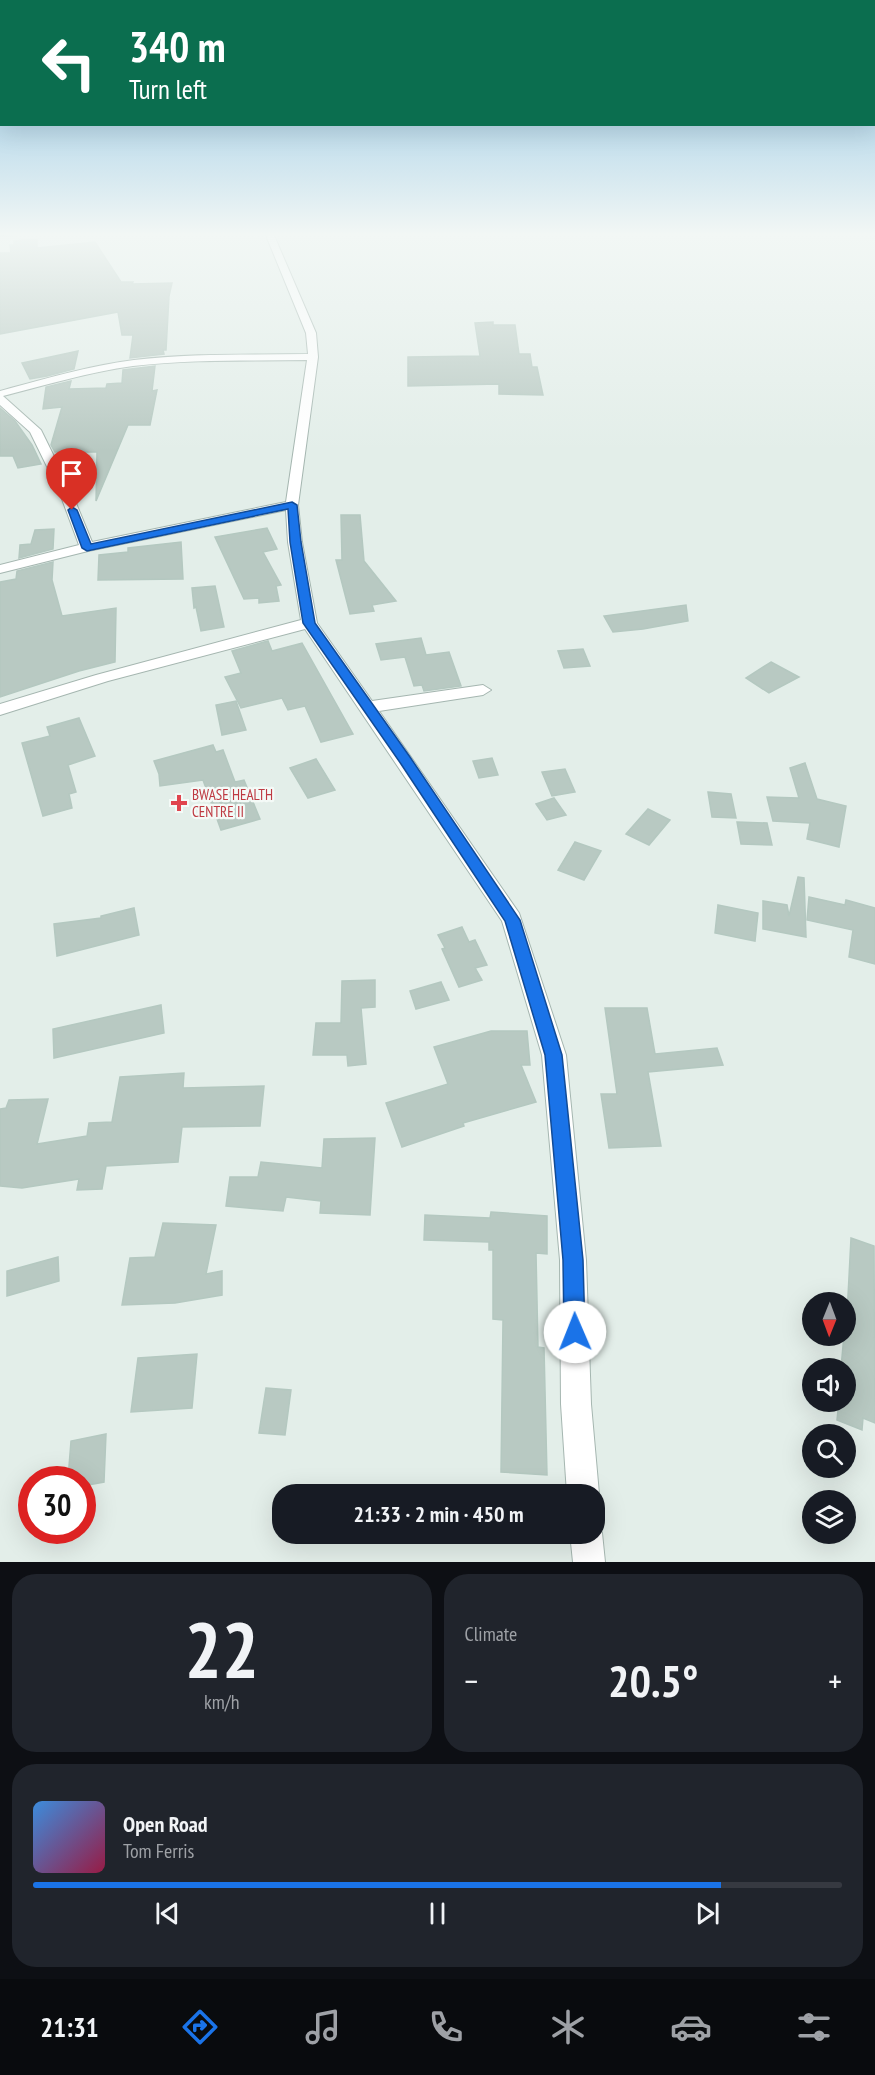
<!DOCTYPE html>
<html lang="en">
<head>
<meta charset="utf-8">
<style>
	body { margin:0; font-family:"PT Sans Narrow",sans-serif; background:#20242c; color:#f1f3f6; height:100vh; display:flex; flex-direction:column; font-size:22px; white-space:nowrap }
	* { box-sizing:border-box; margin:0 }
	p { font-size:20px; color:#9ea1a6 }
	.icon { flex:none; width:33px; height:33px; fill:none; stroke:currentColor; stroke-width:2; stroke-linecap:round; stroke-linejoin:round }
	.map { position:relative; height:1562px; overflow:hidden }
	.side { display:flex; flex-direction:column; gap:12px; padding:12px; background:#0d0f14; flex:1 }
	.side>* { flex:none }
	.top-card { position:absolute; left:0px; top:0px; width:876px; height:126px; box-shadow:0 6px 24px #0002; background:#0b6e4f; color:#fff; overflow:hidden }
	.needle { width:39px; rotate:181deg }
	.fabs { position:absolute; left:802px; top:1292px; display:grid; gap:12px }
	.fabs a { display:grid; place-items:center; width:54px; height:54px; border-radius:50%; background:#171b24; box-shadow:0 6px 24px #0002; font-size:30px }
	.speed { position:absolute; left:18px; top:1466px; display:flex; gap:12px; font-size:30px; font-weight:700; text-align:center }
	.speed>* { display:grid; place-content:center; width:78px; height:78px; border-radius:50%; background:#171b24; box-shadow:0 6px 24px #0002; line-height:1 }
	.speed .limit { border:9px solid #d22; background:#fff; color:#111 }
	.pin { position:absolute; display:grid; place-items:center; width:51px; height:51px; color:#fff; margin:-62px -26px; border-radius:50% 50% 50% 0; rotate:-45deg; box-shadow:0 0 6px #0007 }
	.pin .icon { rotate:45deg }
	.me { position:absolute; width:66px; margin:-33px; rotate:359deg; stroke-linejoin:round; filter:drop-shadow(0 0 4px #0008) }
	.turn { display:flex; align-items:center; gap:21px; height:126px; padding:0 30px; font-size:27px }
	.turn .icon { width:78px; height:78px; stroke-width:2.5 }
	.turn b { display:block; font-size:42px; line-height:51px }
	.big { font-size:45px; font-weight:600; line-height:1.1 }
	.side .widget { flex:1; display:flex; flex-direction:column; justify-content:center; gap:9px; min-width:0; padding:0 21px; border-radius:24px; background:#20242c }
	.side .dial { align-items:center; gap:0 }
	.dial b { font-size:78px; line-height:1 }
	.song { display:flex; align-items:center; gap:18px }
	.cover { width:72px; height:72px; border-radius:9px; background:linear-gradient(135deg,hsl(210 70% 55%),hsl(340 70% 35%)) }
	.played { height:6px; border-radius:3px; background:linear-gradient(90deg,#1a73e8 85%,#363941 85%) }
	.keys { display:flex; justify-content:space-around; direction:ltr }
	.heat { display:flex; justify-content:space-between; align-items:center; font-size:33px; direction:ltr }
	.side .tiles { flex:1; display:grid; gap:12px; grid-template-columns:1fr 1fr }
	.widget:last-child { grid-column:span 2 }
	.trip { position:absolute; left:272px; top:1484px; width:333px; height:60px; border-radius:24px; background:#171b24; box-shadow:0 6px 24px #0002; font-weight:600; line-height:60px; text-align:center }
	.dock { display:flex; height:96px; justify-content:space-around; align-items:center; background:#090b0e; color:#9ea1a6 }
	.dock .icon { width:42px; height:42px }
	.dock .on { color:#1a73e8 }
	.dock b { font-size:27px; color:#f1f3f6 }
	.map>svg:first-child { display:block }
</style>
</head>
<body>
<div class="map">
<svg width="875" height="1562" viewBox="0 0 875 1562">
	<rect width="100%" height="100%" fill="#e3eee9"/>
	<g fill="#b8c9c2" stroke="#b4c8c0" stroke-width="1.5">
		<path d="M37 239V248L95 242 121 282H133L132 284 172 283 169 296 166 350H163L164 354 130 358 133 335H122L118 312 0 334V253H11L10 245H14V241Z"/>
		<path d="M493 322V325H515L519 354H530L532 367H537L543 395 499 394V384L408 386V357L480 356 475 323Z"/>
		<path d="M78 351 74 369 47 376 30 379 22 363Z"/>
		<path d="M155 366 152 391 157 390 150 425H128L96 501 97 452H55L51 445 62 407 43 409 46 387 71 381 69 389 106 388 107 384 122 383 123 370Z"/>
		<path d="M0 408 15 421 32 445 41 464 18 468 13 456H0Z"/>
		<path d="M341 515H360L364 561 396 601 372 605 374 611 350 614 336 560H342Z"/>
		<path d="M267 528 277 549 263 552 281 585 276 586 279 601 259 603V598L244 599 215 537Z"/>
		<path d="M54 529 53 549 19 558 20 545 31 544 35 530Z"/>
		<path d="M181 542 183 579 98 580 99 555 128 552V548Z"/>
		<path d="M53 562 52 580 62 616 116 608 115 662 79 671 0 697V582L16 579 17 571Z"/>
		<path d="M215 586 224 627 201 631 196 607 194 608 192 588Z"/>
		<path d="M686 605 688 621 643 629 613 632 604 616Z"/>
		<path d="M421 638 426 655 449 652 461 686 424 691 422 685 414 686 405 657 381 660 376 644Z"/>
		<path d="M268 641 272 651 302 643 353 734 321 742 305 706 288 710 282 698 241 708 225 677 241 673 232 651Z"/>
		<path d="M583 649 590 666 564 668 558 651Z"/>
		<path d="M771 662 799 677 769 693 746 678Z"/>
		<path d="M236 701 246 730 222 735 216 705Z"/>
		<path d="M79 718 95 756 68 765 76 792 69 794 72 808 43 816 22 743 50 736 47 727Z"/>
		<path d="M213 745 216 752 223 750 235 782 244 780 260 819 221 830 203 780 160 786 159 774 154 761Z"/>
		<path d="M492 758 498 775 479 778 473 761Z"/>
		<path d="M316 759 335 790 308 798 290 768Z"/>
		<path d="M805 763 817 799 846 806 839 847 807 839 810 823 773 821 767 797 799 798 790 768Z"/>
		<path d="M565 769 575 792 552 796 542 772Z"/>
		<path d="M708 792 731 794 736 818 712 817Z"/>
		<path d="M554 798 566 815 547 820 536 804Z"/>
		<path d="M648 809 670 820 649 845 626 834Z"/>
		<path d="M737 822 767 823 772 845 741 844Z"/>
		<path d="M575 842 601 851 584 880 558 870Z"/>
		<path d="M798 877 804 878 806 937 763 929V901L787 905 789 916Z"/>
		<path d="M809 897 845 905 846 900 875 908V964L849 957 853 930 807 920Z"/>
		<path d="M718 905 758 913 755 941 715 933Z"/>
		<path d="M134 908 139 935 57 956 54 924 101 918V916Z"/>
		<path d="M462 927 469 942 475 940 487 965 475 968 482 980 459 987 442 949 445 948 438 935Z"/>
		<path d="M375 980V1007L361 1008 366 1064 348 1066 347 1055H313L316 1023H341L342 981Z"/>
		<path d="M441 982 449 1000 416 1009 410 991Z"/>
		<path d="M161 1005 164 1033 54 1058 53 1029Z"/>
		<path d="M605 1008H647L655 1054 717 1048 723 1065 648 1072 661 1146 609 1148 601 1094H617Z"/>
		<path d="M491 1031H527L530 1065H521L536 1102 463 1123 464 1126 402 1147 386 1103 448 1084 434 1047Z"/>
		<path d="M184 1073 183 1088 264 1086 260 1126 182 1127 178 1162 106 1166 102 1189 77 1190 79 1179 22 1188 0 1186V1109L6 1108 9 1100 48 1099 37 1144 87 1136 89 1123 112 1122 120 1077Z"/>
		<path d="M375 1138 370 1215 320 1213 321 1201 286 1197 283 1211 226 1206 230 1177H258L261 1162 322 1168 324 1139Z"/>
		<path d="M491 1212 547 1216V1254L536 1253 538 1347 544 1348 547 1475 501 1472 503 1320 493 1319V1250H489V1242L424 1240 425 1215 490 1218Z"/>
		<path d="M163 1223 216 1225 206 1274 222 1271V1295L175 1303 122 1305 130 1258 155 1257Z"/>
		<path d="M851 1238 874 1246 875 1423 863 1418 862 1430 837 1420 839 1401H846V1368H841L844 1335H846Z"/>
		<path d="M58 1257 59 1281 7 1296V1271Z"/>
		<path d="M197 1354 192 1408 131 1412 138 1358Z"/>
		<path d="M266 1388 291 1390 285 1435 259 1433Z"/>
		<path d="M106 1434 104 1482 82 1486V1479H68L71 1441Z"/>
	</g>
	<g fill="none" stroke-linecap="round" stroke-linejoin="round">
		<defs>
			<g id="minor">
				<path d="M265 233H273L316 333 318 357 298 505 302 542 317 623 372 701 483 685 491 690 483 695 379 711 519 913 566 1055 586 1260 591 1404 599 1494 594 1505V1494H567L561 1404 560 1260 542 1055 502 921 305 629 108 681 0 715V704L96 675 301 620 288 542 286 510 88 551 0 573V565L79 545 59 491 30 432 0 405V391C44 379 88 366 134 360 191 353 250 355 308 354L306 333ZM307 360 286 502 92 542 71 491 41 430 3 396C46 385 89 372 133 366 191 359 249 361 307 360Z"/>
				<path d="M594 1520 597 1522 602 1533 605 1562H573L570 1533H594Z"/>
			</g>
			<path id="major" d="M0 233H26L22 235 0 236Z"/>
		</defs>
		<use href="#minor" stroke="#a5b6b0" stroke-width="2"/>
		<use href="#major" stroke="#c1cac7" stroke-width="2"/>
		<use href="#minor" fill="#fff" fill-rule="evenodd"/>
		<use href="#major" fill="#64a695" fill-rule="evenodd"/>
	</g>
	<linearGradient id="sky" x2="0" y2="1"><stop stop-color="#81bde1"/><stop offset="0.52" stop-color="#f2f7f5"/><stop offset="1" stop-color="#f2f7f5" stop-opacity="0"/></linearGradient>
	<rect width="875" height="451" fill="url(#sky)"/>
	<path fill="#1a73e8" stroke="#114b97" stroke-width="1.5" d="M292 502 297 505 301 542 315 623 410 757 520 920 562 1055 583 1260 585 1332 582 1340 575 1343 567 1340 564 1332 563 1260 545 1055 505 921 401 764 303 623 290 542 288 509 87 551 82 548 68 510 72 507 77 510 91 544Z"/>
	<path fill="#e0444e" stroke="#f4faf7" stroke-width="2" d="M176 794h6v6h6v6h-6v6h-6v-6h-6v-6h6z"/>
	<g text-anchor="middle" dominant-baseline="central" stroke-width="4.5" stroke-linejoin="round" paint-order="stroke">
		<g font-size="15" fill="#be3a42" stroke="#f4faf7" text-anchor="start">
			<text x="192" y="794">BWASE HEALTH<tspan x="192" dy="17">CENTRE II</tspan></text>
		</g>
	</g>
</svg>
<div class="fabs">
<a><svg class="needle" viewBox="-14 -14 28 28"><path d="M0-13l5 13h-10z" fill="#e53935"/><path d="M0 13l5-13h-10z" fill="#9ea1a6"/></svg></a>
<a><svg class="icon" aria-label="sound" viewBox="0 0 24 24"><path d="M4 9h4l5-4v14l-5-4H4zM17 9q2 3 0 6"/></svg></a>
<a><svg class="icon" aria-label="search" viewBox="0 0 24 24"><circle cx="10" cy="10" r="6"/><path d="M15 15l6 6"/></svg></a>
<a><svg class="icon" aria-label="layers" viewBox="0 0 24 24"><path d="M12 4l9 5-9 5-9-5zM3 14l9 5 9-5"/></svg></a>
</div>
<div class="speed"><div class="limit">30</div></div>
<div class="pin" style="left:72px;top:510px;background:#d93025"><svg class="icon" aria-label="arrive" viewBox="0 0 24 24"><path d="M6 21V4h12l-3 4 3 4H6"/></svg></div>
<svg class="me" style="left:575px;top:1332px" viewBox="-20 -20 40 40"><circle r="19" fill="#fff"/><path d="M0-13L10 11 0 6-10 11z" fill="#1a73e8"/></svg>
<div class="trip">21:33 · 2 min · 450 m</div>
<div class="top-card">
<div class="turn"><svg class="icon" aria-label="left" viewBox="0 0 24 24"><path d="M17 20v-9H6M10 6l-5 5 5 5"/></svg><div><b>340 m</b>Turn left</div></div>
</div>
</div>
<section class="side">
<div class="tiles">
<div class="widget dial"><b>22</b><p>km/h</p></div>
<div class="widget"><p>Climate</p>
<div class="heat"><a>−</a><b class="big">20.5°</b><a>+</a></div>
</div>
<div class="widget">
<div class="song"><i class="cover"></i><div><b>Open Road</b><p>Tom Ferris</p></div></div>
<div class="played"></div>
<div class="keys"><svg class="icon" aria-label="previous" viewBox="0 0 24 24"><path d="M18 5L8 12l10 7zM5 5v14"/></svg><svg class="icon" aria-label="pause" viewBox="0 0 24 24"><path d="M8 5v14M16 5v14"/></svg><svg class="icon" aria-label="next" viewBox="0 0 24 24"><path d="M6 5l10 7-10 7zM19 5v14"/></svg></div>
</div>
</div>
</section>
<nav class="dock">
<b>21:31</b>
<svg class="icon on" aria-label="directions" viewBox="0 0 24 24"><path d="M12 3l9 9-9 9-9-9zM9 14v-3h6M13 9l2 2-2 2"/></svg>
<svg class="icon" aria-label="music" viewBox="0 0 24 24"><path d="M9 18V5l10-2v13"/><circle cx="6" cy="18" r="3"/><circle cx="16" cy="16" r="3"/></svg>
<svg class="icon" aria-label="phone" viewBox="0 0 24 24"><path d="M5 4h4l2 5-3 2q2 4 5 5l2-3 5 2v4C11 20 4 13 5 4z"/></svg>
<svg class="icon" aria-label="climate" viewBox="0 0 24 24"><path d="M12 3v18M4 7l16 10M4 17L20 7"/></svg>
<svg class="icon" aria-label="car" viewBox="0 0 24 24"><path d="M5 17H2v-5l4-1 3-4h7l3 4 3 1v5h-3M9 17h6M6 11h13"/><circle cx="7" cy="17" r="2"/><circle cx="17" cy="17" r="2"/></svg>
<svg class="icon" aria-label="filters" viewBox="0 0 24 24"><path d="M4 7h16M4 17h16"/><circle cx="9" cy="7" r="2"/><circle cx="15" cy="17" r="2"/></svg>
</nav>
</body>
</html>
